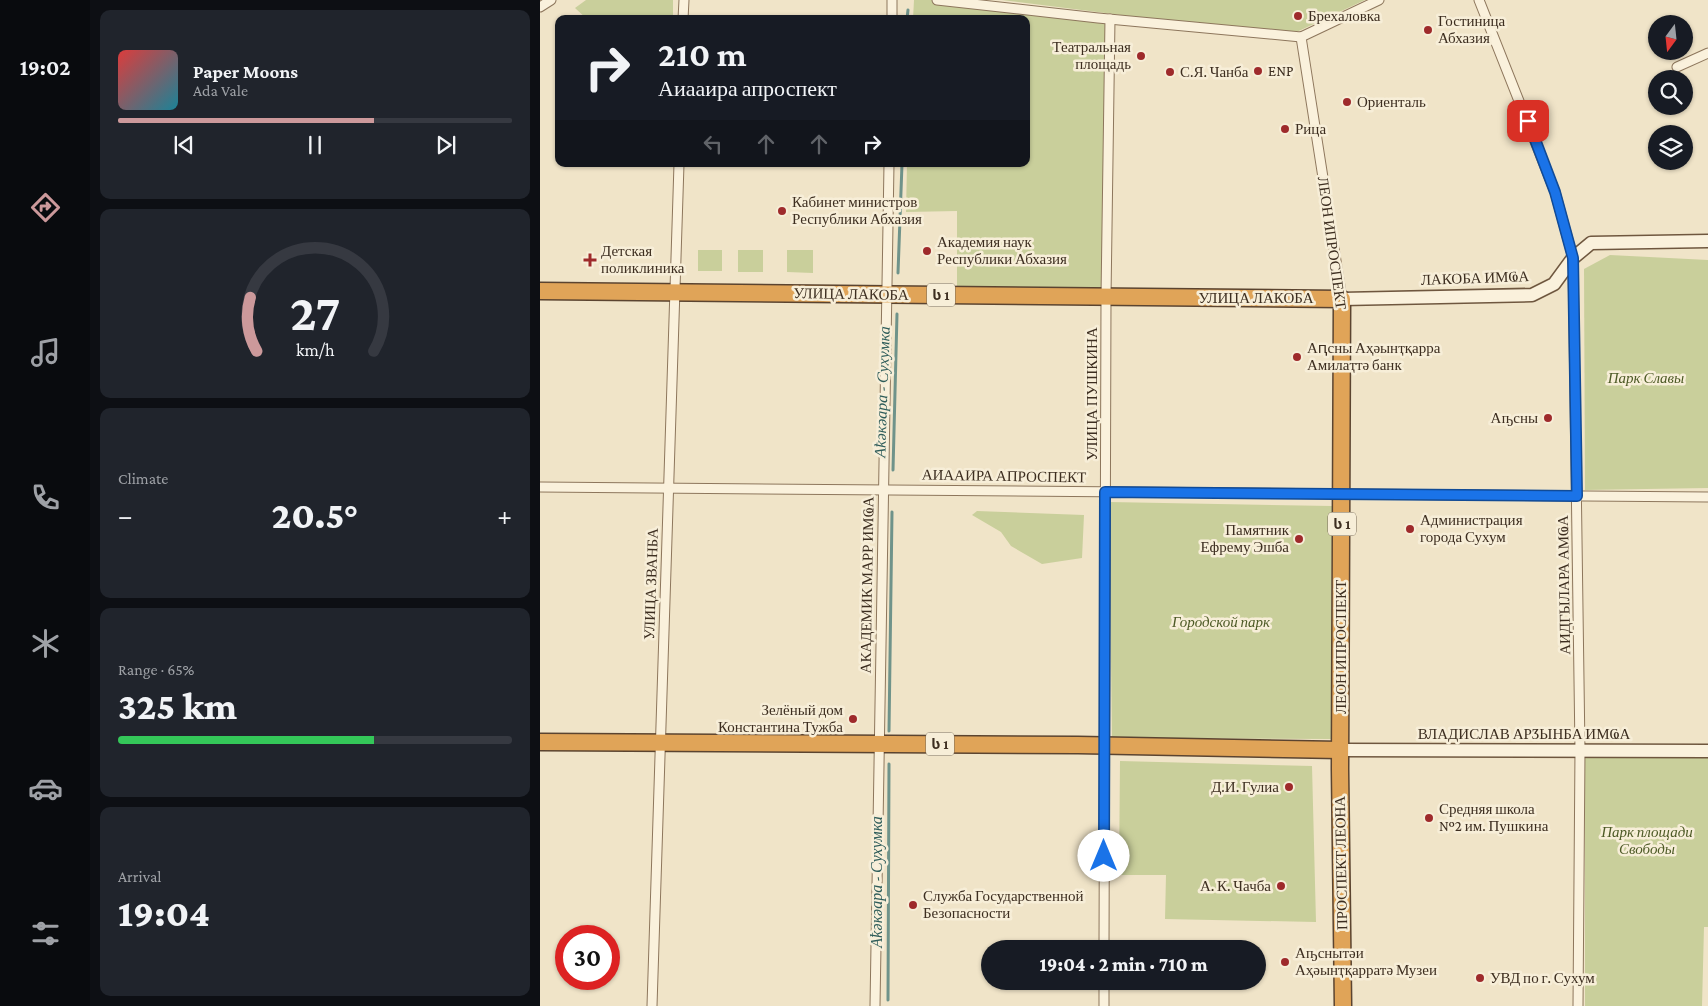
<!DOCTYPE html>
<html lang="en">
<head>
<meta charset="utf-8">
<style>
	body { margin:0; font-family:"Crimson Pro","Noto Sans Georgian",serif; background:#20242c; color:#f1f3f6; height:100vh; display:flex; flex-direction:column; font-size:19px; white-space:nowrap }
	* { box-sizing:border-box; margin:0 }
	p { font-size:16px; color:#9ea1a6 }
	.icon { flex:none; width:28px; height:28px; fill:none; stroke:currentColor; stroke-width:2; stroke-linecap:round; stroke-linejoin:round }
	.map { position:relative; flex:1; overflow:hidden }
	.panel { display:flex; flex-direction:column; gap:10px; padding:10px; background:#0d0f14; width:450px }
	.panel>* { flex:none }
	.hud { position:absolute; left:15px; top:15px; width:475px; height:152px; border-radius:10px; box-shadow:0 1px 4px #0004; background:#171b24; color:#f1f3f6; overflow:hidden }
	.needle { width:32px; rotate:195deg }
	.tools { position:absolute; left:1108px; top:15px; display:grid; gap:10px }
	.tools a { display:grid; place-items:center; width:45px; height:45px; border-radius:50%; background:#171b24; box-shadow:0 1px 4px #0004; font-size:25px }
	.speed { position:absolute; left:15px; top:925px; display:flex; gap:10px; font-size:25px; font-weight:700; text-align:center }
	.speed>* { display:grid; place-content:center; width:65px; height:65px; border-radius:50%; background:#171b24; box-shadow:0 1px 4px #0004; line-height:1 }
	.speed .limit { border:8px solid #d22; background:#fff; color:#111 }
	.pin { position:absolute; display:grid; place-items:center; width:42px; height:42px; color:#fff; margin:-21px; border-radius:10px; box-shadow:0 2px 8px #0006 }
	.me { position:absolute; width:55px; margin:-28px; rotate:0deg; stroke-linejoin:round; filter:drop-shadow(0 0 4px #0008) }
	.turn { display:flex; align-items:center; gap:18px; height:105px; padding:0 20px; font-size:22px }
	.turn .icon { width:65px; height:65px; stroke-width:2.5 }
	.turn b { display:block; font-size:35px; line-height:42px }
	.lanes { display:flex; align-items:center; height:48px; padding:0 20px; background:#0003; justify-content:center; gap:25px; direction:ltr }
	.lanes .off { opacity:.35 }
	.big { font-size:38px; font-weight:800; line-height:1.1 }
	.panel .tile { flex:1; display:flex; flex-direction:column; justify-content:center; gap:8px; min-width:0; padding:0 18px; border-radius:10px; background:#20242c }
	.panel .dial { align-items:center; gap:0 }
	.dial svg { height:130px; overflow:visible; fill:none; stroke:#363941; stroke-width:7; stroke-linecap:round; text-anchor:middle }
	.dial text { fill:#f1f3f6; stroke:none }
	.song { display:flex; align-items:center; gap:15px }
	.cover { width:60px; height:60px; border-radius:8px; background:linear-gradient(135deg,hsl(0 70% 55%),hsl(190 70% 35%)) }
	.played { height:5px; border-radius:2px; background:linear-gradient(90deg,#cc999b 65%,#363941 65%) }
	.keys { display:flex; justify-content:space-around; direction:ltr }
	.heat { display:flex; justify-content:space-between; align-items:center; font-size:28px; direction:ltr }
	.charge { height:8px; border-radius:4px; background:linear-gradient(90deg,#34c759 65%,#363941 0) }
	.trip { position:absolute; left:441px; top:940px; width:285px; height:50px; border-radius:25px; background:#171b24; box-shadow:0 1px 4px #0004; font-weight:800; line-height:50px; text-align:center }
	main { display:flex; flex:1; min-height:0 }
	.menu { display:flex; flex-direction:column; width:90px; justify-content:space-around; align-items:center; background:#090b0e; color:#9ea1a6 }
	.menu .icon { width:35px; height:35px }
	.menu .on { color:#cc999b }
	.menu b { font-size:22px; color:#f1f3f6 }
	.map>svg:first-child { display:block }
</style>
</head>
<body>
<main>
<nav class="menu">
<b>19:02</b>
<svg class="icon on" aria-label="directions" viewBox="0 0 24 24"><path d="M12 3l9 9-9 9-9-9zM9 14v-3h6M13 9l2 2-2 2"/></svg>
<svg class="icon" aria-label="music" viewBox="0 0 24 24"><path d="M9 18V5l10-2v13"/><circle cx="6" cy="18" r="3"/><circle cx="16" cy="16" r="3"/></svg>
<svg class="icon" aria-label="phone" viewBox="0 0 24 24"><path d="M5 4h4l2 5-3 2q2 4 5 5l2-3 5 2v4C11 20 4 13 5 4z"/></svg>
<svg class="icon" aria-label="climate" viewBox="0 0 24 24"><path d="M12 3v18M4 7l16 10M4 17L20 7"/></svg>
<svg class="icon" aria-label="car" viewBox="0 0 24 24"><path d="M5 17H2v-5l4-1 3-4h7l3 4 3 1v5h-3M9 17h6M6 11h13"/><circle cx="7" cy="17" r="2"/><circle cx="17" cy="17" r="2"/></svg>
<svg class="icon" aria-label="filters" viewBox="0 0 24 24"><path d="M4 7h16M4 17h16"/><circle cx="9" cy="7" r="2"/><circle cx="15" cy="17" r="2"/></svg>
</nav>
<section class="panel">
<div class="tile">
<div class="song"><i class="cover"></i><div><b>Paper Moons</b><p>Ada Vale</p></div></div>
<div class="played"></div>
<div class="keys"><svg class="icon" aria-label="previous" viewBox="0 0 24 24"><path d="M18 5L8 12l10 7zM5 5v14"/></svg><svg class="icon" aria-label="pause" viewBox="0 0 24 24"><path d="M8 5v14M16 5v14"/></svg><svg class="icon" aria-label="next" viewBox="0 0 24 24"><path d="M6 5l10 7-10 7zM19 5v14"/></svg></div>
</div>
<div class="tile dial"><svg viewBox="0 0 100 80">
<path d="M14 69A42 42 0 1 1 86 69"/>
<path d="M14 69A42 42 0 0 1 10 36" stroke="#cc999b"/>
<text x="50" y="56" font-size="32" font-weight="700">27</text>
<text x="50" y="72" font-size="11">km/h</text>
</svg></div>
<div class="tile"><p>Climate</p>
<div class="heat"><a>−</a><b class="big">20.5°</b><a>+</a></div>
</div>
<div class="tile"><p>Range · 65%</p><b class="big">325 km</b><div class="charge"></div></div>
<div class="tile"><p>Arrival</p><b class="big">19:04</b></div>
</section>
<div class="map">
<svg width="1168" height="1006" viewBox="0 0 1168 1006">
	<rect width="100%" height="100%" fill="#f0e4c8"/>
	<g fill="#c9cf9b">
		<path d="M46 0H133V19H47L35 8Z"/>
		<path d="M374 0H397L570 19 566 297 417 295V211L366 212 367 164H486V19H373Z"/>
		<path d="M462 0H825L748 36Z"/>
		<rect x="158" y="250" width="24" height="21"/>
		<rect x="198" y="250" width="25" height="22"/>
		<path d="M247 250H273V273L247 272Z"/>
		<path d="M1070 255 1168 260V488L1045 490 1044 269Z"/>
		<path d="M569 502 792 506 791 739 572 738Z"/>
		<path d="M437 511 544 515 542 558 502 564 471 546 461 532 432 515Z"/>
		<path d="M1045 754H1168V927H1164L1162 1006H1045Z"/>
		<path d="M580 761 772 766 776 922 625 919 626 875H579Z"/>
	</g>
	<g fill="none" stroke-linecap="round" stroke-linejoin="round">
		<g stroke="#6f938a" stroke-width="3">
			<path d="M367 19 368 10"/>
			<path d="M358 273 362 164"/>
			<path d="M353 470 357 314"/>
			<path d="M349 731 352 512"/>
			<path d="M348 1000 349 764"/>
		</g>
		<defs>
			<g id="street">
				<path d="M397 0 558 18 761 37 839 0"/>
				<path d="M939 0 1015 192 1033 258 1040 750 1038 1006"/>
				<path d="M0 7 11 0"/>
				<path d="M143 19 144 0"/>
				<path d="M352 19V0"/>
				<path d="M761 37 802 299"/>
				<path d="M1137 67 1168 53"/>
				<path d="M0 487 1168 497"/>
				<path d="M564 949 566 297 570 19"/>
				<path d="M112 1006 139 164"/>
				<path d="M335 1006 349 164"/>
				<path d="M564 1006V981"/>
			</g>
			<g id="secondary">
				<path d="M802 299 992 295 1014 284 1033 258 1051 243 1168 241"/>
				<path d="M800 750 1168 751"/>
			</g>
			<g id="highway">
				<path d="M0 291 802 299 800 769 803 1006"/>
				<path d="M0 742 538 745 800 750"/>
			</g>
		</defs>
		<use href="#street" stroke="#8d765c" stroke-width="11"/>
		<use href="#secondary" stroke="#6f573f" stroke-width="15"/>
		<use href="#highway" stroke="#5b4430" stroke-width="19"/>
		<use href="#street" stroke="#faf1dc" stroke-width="9"/>
		<use href="#secondary" stroke="#faf1dc" stroke-width="12"/>
		<use href="#highway" stroke="#e0a458" stroke-width="16"/>
	</g>
	<g fill="none" stroke-linecap="round" stroke-linejoin="round">
		<defs>
			<path id="route" d="M564 856 565 492 1037 496 1033 258 1015 192 988 121"/>
		</defs>
		<use href="#route" stroke="#114b97" stroke-width="12"/>
		<use href="#route" stroke="#1a73e8" stroke-width="9"/>
	</g>
	<g fill="#9e2a2b" stroke="#f7eed8" stroke-width="2">
		<circle cx="758" cy="16" r="5"/>
		<circle cx="888" cy="30" r="5"/>
		<circle cx="601" cy="56" r="5"/>
		<circle cx="718" cy="71" r="5"/>
		<circle cx="630" cy="72" r="5"/>
		<circle cx="807" cy="102" r="5"/>
		<circle cx="745" cy="129" r="5"/>
		<circle cx="242" cy="211" r="5"/>
		<circle cx="387" cy="251" r="5"/>
		<path d="M47.5 252.5h5v5h5v5h-5v5h-5v-5h-5v-5h5z"/>
		<circle cx="757" cy="357" r="5"/>
		<circle cx="1008" cy="418" r="5"/>
		<circle cx="870" cy="529" r="5"/>
		<circle cx="759" cy="539" r="5"/>
		<circle cx="313" cy="719" r="5"/>
		<circle cx="749" cy="787" r="5"/>
		<circle cx="889" cy="818" r="5"/>
		<circle cx="741" cy="886" r="5"/>
		<circle cx="373" cy="905" r="5"/>
		<circle cx="745" cy="962" r="5"/>
		<circle cx="940" cy="978" r="5"/>
	</g>
	<g text-anchor="middle" dominant-baseline="central" stroke-width="5" stroke-linejoin="round" paint-order="stroke">
		<g fill="#f7eed8" stroke="#756857" stroke-width="1">
			<rect x="387" y="283.5" width="28" height="23" rx="4"/>
			<rect x="788" y="512.5" width="28" height="23" rx="4"/>
			<rect x="386" y="732.5" width="28" height="23" rx="4"/>
		</g>
		<g font-size="14" font-weight="bold" fill="#3d2e20">
			<text x="401" y="295">ს 1</text>
			<text x="802" y="524">ს 1</text>
			<text x="400" y="744">ს 1</text>
		</g>
		<g font-size="15" fill="#3d2e20" stroke="#f7eed8" text-anchor="start">
			<text x="768" y="16">Брехаловка</text>
			<text x="898" y="21">Гостиница<tspan x="898" dy="17">Абхазия</tspan></text>
			<text x="591" y="47" text-anchor="end">Театральная<tspan x="591" dy="17">площадь</tspan></text>
			<text x="728" y="71">ENP</text>
			<text x="640" y="72">С.Я. Чанба</text>
			<text x="817" y="102">Ориенталь</text>
			<text x="755" y="129">Рица</text>
			<text x="252" y="202">Кабинет министров<tspan x="252" dy="17">Республики Абхазия</tspan></text>
			<text x="397" y="242">Академия наук<tspan x="397" dy="17">Республики Абхазия</tspan></text>
			<text x="61" y="251">Детская<tspan x="61" dy="17">поликлиника</tspan></text>
			<text x="767" y="348">Аԥсны Аҳәынҭқарра<tspan x="767" dy="17">Амилаҭтә банк</tspan></text>
			<text x="998" y="418" text-anchor="end">Аҧсны</text>
			<text x="880" y="520">Администрация<tspan x="880" dy="17">города Сухум</tspan></text>
			<text x="749" y="530" text-anchor="end">Памятник<tspan x="749" dy="17">Ефрему Эшба</tspan></text>
			<text x="303" y="710" text-anchor="end">Зелёный дом<tspan x="303" dy="17">Константина Тужба</tspan></text>
			<text x="739" y="787" text-anchor="end">Д.И. Гулиа</text>
			<text x="899" y="809">Средняя школа<tspan x="899" dy="17">№2 им. Пушкина</tspan></text>
			<text x="731" y="886" text-anchor="end">А. К. Чачба</text>
			<text x="383" y="896">Служба Государственной<tspan x="383" dy="17">Безопасности</tspan></text>
			<text x="755" y="953">Аҧснытәи<tspan x="755" dy="17">Аҳәынҭқарратә Музеи</tspan></text>
			<text x="950" y="978">УВД по г. Сухум</text>
		</g>
		<g font-size="15" fill="#3d2e20" stroke="#f7eed8">
			<text transform="translate(792 243) rotate(82)">ЛЕОН ИПРОСПЕКТ</text>
			<text transform="translate(935 278) rotate(-2)">ЛАКОБА ИМҨА</text>
			<text transform="translate(311 294) rotate(1)">УЛИЦА ЛАКОБА</text>
			<text x="716" y="298">УЛИЦА ЛАКОБА</text>
			<text transform="translate(552 394) rotate(-90)">УЛИЦА ПУШКИНА</text>
			<text transform="translate(464 476) rotate(1)">АИААИРА АПРОСПЕКТ</text>
			<text transform="translate(111 584) rotate(-88)">УЛИЦА ЗВАНБА</text>
			<text transform="translate(327 585) rotate(-89)">АКАДЕМИК МАРР ИМҨА</text>
			<text transform="translate(1024 585) rotate(-91)">АИДГЫЛАРА АМҨА</text>
			<text transform="translate(801 647) rotate(-90)">ЛЕОН ИПРОСПЕКТ</text>
			<text x="984" y="734">ВЛАДИСЛАВ АРӠЫНБА ИМҨА</text>
			<text transform="translate(801 863) rotate(-91)">ПРОСПЕКТ ЛЕОНА</text>
		</g>
		<g font-size="15" font-style="italic" fill="#4d5a26" stroke="#f7eed8">
			<text x="1106" y="378">Парк Славы</text>
			<text x="681" y="622">Городской парк</text>
			<text x="1107" y="832">Парк площади<tspan x="1107" dy="17">Свободы</tspan></text>
		</g>
		<g font-size="16" font-style="italic" fill="#2f5d5a" stroke="#f7eed8">
			<text transform="translate(342 392) rotate(-88)">Аҟәкәара - Сухумка</text>
			<text transform="translate(336 882) rotate(-90)">Аҟәкәара - Сухумка</text>
		</g>
	</g>
</svg>
<div class="tools">
<a><svg class="needle" viewBox="-14 -14 28 28"><path d="M0-13l5 13h-10z" fill="#e53935"/><path d="M0 13l5-13h-10z" fill="#9ea1a6"/></svg></a>
<a><svg class="icon" aria-label="search" viewBox="0 0 24 24"><circle cx="10" cy="10" r="6"/><path d="M15 15l6 6"/></svg></a>
<a><svg class="icon" aria-label="layers" viewBox="0 0 24 24"><path d="M12 4l9 5-9 5-9-5zM3 14l9 5 9-5"/></svg></a>
</div>
<div class="speed"><div class="limit">30</div></div>
<div class="pin" style="left:988px;top:121px;background:#d93025"><svg class="icon" aria-label="arrive" viewBox="0 0 24 24"><path d="M6 21V4h12l-3 4 3 4H6"/></svg></div>
<svg class="me" style="left:564px;top:856px" viewBox="-20 -20 40 40"><circle r="19" fill="#fff"/><path d="M0-13L10 11 0 6-10 11z" fill="#1a73e8"/></svg>
<div class="trip">19:04 · 2 min · 710 m</div>
<div class="hud">
<div class="turn"><svg class="icon" aria-label="right" viewBox="0 0 24 24"><path d="M7 20v-9h11M14 6l5 5-5 5"/></svg><div><b>210 m</b>Аиааира апроспект</div></div>
<div class="lanes"><svg class="icon off" aria-label="left" viewBox="0 0 24 24"><path d="M17 20v-9H6M10 6l-5 5 5 5"/></svg><svg class="icon off" aria-label="ahead" viewBox="0 0 24 24"><path d="M12 20V5M6 11l6-6 6 6"/></svg><svg class="icon off" aria-label="ahead" viewBox="0 0 24 24"><path d="M12 20V5M6 11l6-6 6 6"/></svg><svg class="icon" aria-label="right" viewBox="0 0 24 24"><path d="M7 20v-9h11M14 6l5 5-5 5"/></svg></div>
</div>
</div>
</main>
</body>
</html>
